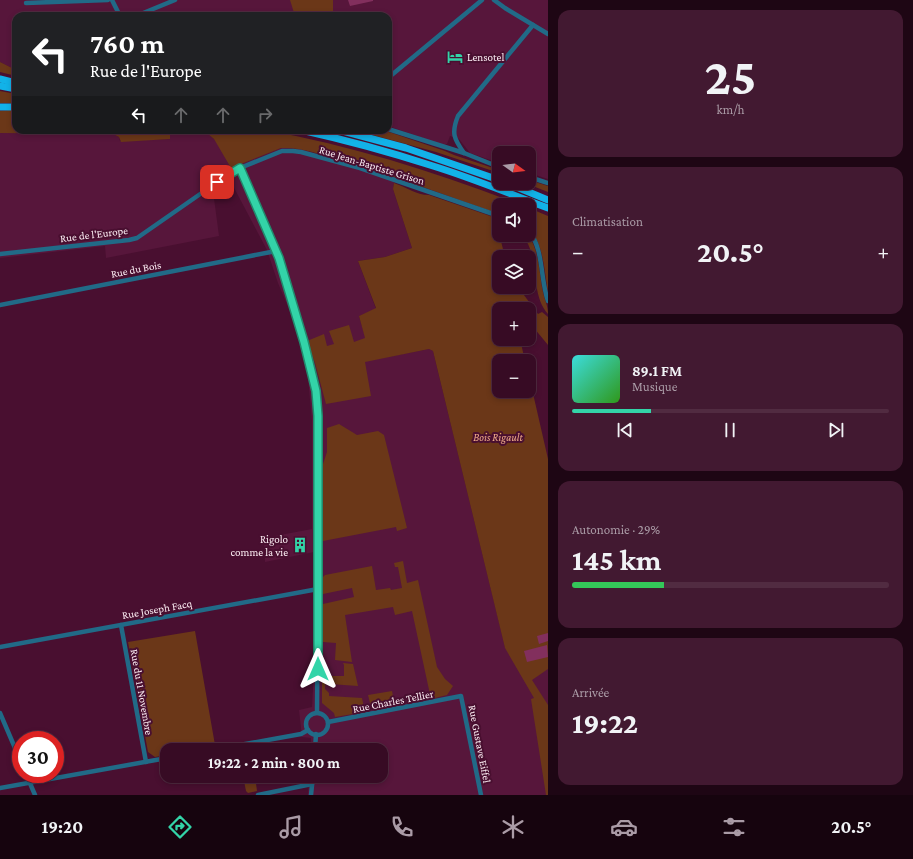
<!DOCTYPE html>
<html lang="fr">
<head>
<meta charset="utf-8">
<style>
	body { margin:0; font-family:"Crimson Pro",serif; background:#421931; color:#f1f3f6; height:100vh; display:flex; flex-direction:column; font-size:15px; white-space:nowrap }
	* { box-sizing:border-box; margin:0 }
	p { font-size:13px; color:#aa9ba6 }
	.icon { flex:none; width:22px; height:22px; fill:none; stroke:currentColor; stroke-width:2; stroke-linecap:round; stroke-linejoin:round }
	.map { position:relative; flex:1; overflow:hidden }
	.drawer { display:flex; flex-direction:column; gap:10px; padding:10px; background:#1e0614; width:365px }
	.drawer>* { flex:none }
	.top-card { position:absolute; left:12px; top:12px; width:380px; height:122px; border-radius:12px; box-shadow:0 2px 6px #0003,0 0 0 1px #512b41; background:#202124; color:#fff; overflow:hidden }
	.needle { width:26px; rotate:105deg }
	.fabs { position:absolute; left:492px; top:146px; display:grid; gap:8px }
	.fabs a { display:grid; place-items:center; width:44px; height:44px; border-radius:8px; background:#370b24; box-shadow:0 2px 6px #0003,0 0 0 1px #512b41; font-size:20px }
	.speed { position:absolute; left:12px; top:731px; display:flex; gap:8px; font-size:20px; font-weight:700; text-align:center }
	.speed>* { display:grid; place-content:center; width:52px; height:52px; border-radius:50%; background:#370b24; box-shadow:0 2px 6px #0003,0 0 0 1px #512b41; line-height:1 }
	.speed .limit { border:6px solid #d22; background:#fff; color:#111 }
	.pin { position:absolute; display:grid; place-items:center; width:34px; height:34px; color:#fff; margin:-17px; border-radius:8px; box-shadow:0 2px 6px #0006 }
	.me { position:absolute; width:44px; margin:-22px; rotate:0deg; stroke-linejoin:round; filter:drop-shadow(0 0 3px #0008) }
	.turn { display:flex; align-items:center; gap:14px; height:84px; padding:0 12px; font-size:18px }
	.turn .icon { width:52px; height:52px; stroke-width:2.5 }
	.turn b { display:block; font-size:28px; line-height:34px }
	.lanes { display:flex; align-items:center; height:38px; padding:0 12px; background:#0003; justify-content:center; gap:20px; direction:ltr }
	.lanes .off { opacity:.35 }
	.big { font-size:30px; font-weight:700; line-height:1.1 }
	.drawer .widget { flex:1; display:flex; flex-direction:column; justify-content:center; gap:6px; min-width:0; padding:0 14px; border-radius:12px; background:#421931 }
	.drawer .dial { align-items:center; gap:0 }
	.dial b { font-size:52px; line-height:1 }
	.song { display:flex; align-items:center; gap:12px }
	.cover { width:48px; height:48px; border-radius:6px; background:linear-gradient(135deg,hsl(180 70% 55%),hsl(110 70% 35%)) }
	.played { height:4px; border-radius:2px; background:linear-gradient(90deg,#33d4a8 25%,#512b41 25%) }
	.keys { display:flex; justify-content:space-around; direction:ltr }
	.heat { display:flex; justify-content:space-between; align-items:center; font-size:22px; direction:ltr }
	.charge { height:6px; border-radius:3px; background:linear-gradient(90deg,#34c759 29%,#512b41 0) }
	.trip { position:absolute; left:160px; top:743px; width:228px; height:40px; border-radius:12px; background:#370b24; box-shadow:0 2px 6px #0003,0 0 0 1px #512b41; font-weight:700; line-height:40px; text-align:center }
	.menu { display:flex; height:64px; justify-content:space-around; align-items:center; background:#16040e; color:#aa9ba6 }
	.menu .icon { width:28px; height:28px }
	.menu .active { color:#33d4a8 }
	.menu b { font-size:18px; color:#f1f3f6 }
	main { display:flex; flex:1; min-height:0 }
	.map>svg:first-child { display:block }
</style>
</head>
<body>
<main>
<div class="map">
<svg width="548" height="795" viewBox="0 0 548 795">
	<rect width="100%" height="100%" fill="#490f30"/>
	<g fill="#57163b">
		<path d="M0 0H548V179L529 173V153H499V163L470 153 459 139 450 136 447 144 444 145 388 126V16H16V70L0 62Z"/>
		<path d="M170 131 209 134 214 139 272 151 281 148 300 149 359 166 395 178 393 189 412 248 385 257 358 261 376 309 359 316 372 360 429 349 433 351 505 647 548 631V795H308L309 776H381V750H311V738L302 737 299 710 312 707 315 651 314 552 265 562 264 538 312 529V421L308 378 297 328 278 283 267 250 232 184 226 182 213 191 219 236 106 258 105 246 0 258V133L10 132 113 134 119 137 120 141 170 139Z"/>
	</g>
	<g fill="#6b3718">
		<path d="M290 0H333V16H295Z"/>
		<path d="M0 62 16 70V76L0 72Z"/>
		<path d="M0 91 16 94V103H0Z"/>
		<path d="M16 110V130H266C353 146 439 173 521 205H499V214C445 195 392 175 337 159 319 154 300 147 281 148L231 168 214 139 208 134 170 131V139L121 142 119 137 113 134 0 133V111Z"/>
		<path d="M354 130H382L392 133 445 151 454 155 499 170V173L436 152Z"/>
		<path d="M529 180 548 186V192L525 183H529Z"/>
		<path d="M394 183C406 187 416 195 429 195L499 219V224L493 223 492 227C501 233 502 247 505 257H499V287H518L538 314 542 312 548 317V345L529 322V309H519L515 303 513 306 514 309H499V339H520L525 361H499V391H529V376L548 459V669L532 680 548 705V795H546L531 699 534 698 505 648 433 351 429 349 365 362 371 396 326 404 315 363 307 341 324 334 327 346 334 344 329 331 349 325 354 342 365 338 359 316 376 308 358 261 385 257 412 248 393 189Z"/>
		<path d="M529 208 548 216V292C544 270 544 245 529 228Z"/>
		<path d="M522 235H528C540 250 539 278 544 296 546 303 548 307 548 314 529 293 541 256 522 235Z"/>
		<path d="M339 424 357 435 378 431 384 435 407 528 397 531 396 527 323 541V464L327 452V428Z"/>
		<path d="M403 561 407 583 418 580 437 667 445 679 453 686 447 695 431 699 412 611 395 615 393 607 345 615 352 662 335 660 336 643 323 642V604L354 597 352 588 323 594V577L325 575 372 566 376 590 390 588 391 590 402 588 398 567H395L394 563Z"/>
		<path d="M195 631 215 745 190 750H167V755L155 757 148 752 128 642Z"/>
		<path d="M343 663 353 664 358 686 330 684V676H344V665Z"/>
		<path d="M322 671H325L326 673 325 689 329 693V696L362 698 365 712 335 717 334 713 322 703Z"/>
		<path d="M392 691 394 702H399L400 705 373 710 371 707 368 695Z"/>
		<path d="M243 776H255L257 791 248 793 246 791Z"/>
	</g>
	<g fill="#822f5d">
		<path d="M348 0H373V1L350 6Z"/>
		<path d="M548 633V641L539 644 537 636Z"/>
		<path d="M547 645 548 657 527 662 524 651Z"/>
	</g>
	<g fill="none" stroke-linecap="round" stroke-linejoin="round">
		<g stroke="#216a87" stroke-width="4.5">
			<path d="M112 0 120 16"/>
			<path d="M494 0 505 8 548 34"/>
			<path d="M26 3 108 0"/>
			<path d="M136 16 175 0"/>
			<path d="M388 78 482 0"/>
			<path d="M388 129 464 153 499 167"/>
			<path d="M464 153C454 139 451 133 458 116L533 25"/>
			<path d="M240 168 276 251 304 342 316 391 318 416 319 441 317 713"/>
			<path d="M529 177 548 183"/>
			<path d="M529 231C544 250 540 279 548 301"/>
			<path d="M0 254 129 240 137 238 229 174 240 168 282 151H293L301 152 360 168 499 216"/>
			<path d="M0 305 276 251"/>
			<path d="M121 625 146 762"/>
			<path d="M0 647 318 589"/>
			<path d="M0 713 21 762"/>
			<circle cx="317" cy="724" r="11"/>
			<path d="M328 722 461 696 481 795"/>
			<path d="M212 750 301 734 308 730"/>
			<path d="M315 750 316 734"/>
			<path d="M26 774 35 795"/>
			<path d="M0 788 167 758"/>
			<path d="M258 795 312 784"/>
			<path d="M311 795 313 776"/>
		</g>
		<g stroke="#12b2e8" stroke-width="7">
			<path d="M0 79 16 83"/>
			<path d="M0 86 16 89"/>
			<path d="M0 107H16"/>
			<path d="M301 130C346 140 390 152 433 166 472 178 510 194 548 208"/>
			<path d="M339 130 406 148 499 180"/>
			<path d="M507 183 548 200"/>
		</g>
	</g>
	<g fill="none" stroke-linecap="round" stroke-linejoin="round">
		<defs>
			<path id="route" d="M217 182 240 168 279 258 304 342 316 391 318 416V669"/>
		</defs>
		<use href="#route" stroke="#218a6d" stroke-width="10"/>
		<use href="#route" stroke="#33d4a8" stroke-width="7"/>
	</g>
	<defs>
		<symbol id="hotel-bare" viewBox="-9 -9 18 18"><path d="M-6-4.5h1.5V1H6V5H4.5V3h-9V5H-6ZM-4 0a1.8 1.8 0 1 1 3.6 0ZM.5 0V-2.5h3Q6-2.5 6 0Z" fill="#33d4a8" stroke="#490f30" stroke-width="2.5" paint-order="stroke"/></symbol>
		<symbol id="building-bare" viewBox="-9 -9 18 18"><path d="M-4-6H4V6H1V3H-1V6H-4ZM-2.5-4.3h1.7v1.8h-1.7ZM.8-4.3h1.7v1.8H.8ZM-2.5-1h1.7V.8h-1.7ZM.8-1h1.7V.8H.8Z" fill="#33d4a8" stroke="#490f30" stroke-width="2.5" paint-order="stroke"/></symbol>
	</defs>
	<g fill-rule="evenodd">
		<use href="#hotel-bare" x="444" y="46" width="22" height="22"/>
		<use href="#building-bare" x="289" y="534" width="22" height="22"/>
	</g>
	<g text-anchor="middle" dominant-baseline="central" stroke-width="4" stroke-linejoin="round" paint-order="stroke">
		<g font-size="11" fill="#fcedf3" stroke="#490f30" text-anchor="start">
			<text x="467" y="57">Lensotel</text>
			<text x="288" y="539" text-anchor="end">Rigolo<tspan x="288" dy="13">comme la vie</tspan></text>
		</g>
		<g font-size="11" fill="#fcedf3" stroke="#490f30">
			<text transform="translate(372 165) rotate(17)">Rue Jean-Baptiste Grison</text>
			<text transform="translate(94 234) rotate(-7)">Rue de l'Europe</text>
			<text transform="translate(136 269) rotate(-11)">Rue du Bois</text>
			<text transform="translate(157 609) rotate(-10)">Rue Joseph Facq</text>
			<text transform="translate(142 692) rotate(80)">Rue du 11 Novembre</text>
			<text transform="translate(393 701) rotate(-11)">Rue Charles Tellier</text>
			<text transform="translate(480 744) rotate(79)">Rue Gustave Eiffel</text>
		</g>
		<g font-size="11" font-style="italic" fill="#f1ad89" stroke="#490f30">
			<text x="498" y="437">Bois Rigault</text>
		</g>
	</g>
</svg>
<div class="fabs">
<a><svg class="needle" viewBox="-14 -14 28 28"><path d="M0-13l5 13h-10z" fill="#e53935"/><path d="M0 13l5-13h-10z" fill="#aa9ba6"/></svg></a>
<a><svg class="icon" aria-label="sound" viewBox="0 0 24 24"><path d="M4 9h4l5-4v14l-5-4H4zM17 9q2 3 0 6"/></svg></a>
<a><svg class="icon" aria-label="layers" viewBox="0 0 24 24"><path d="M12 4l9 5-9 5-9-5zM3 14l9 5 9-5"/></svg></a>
<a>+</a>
<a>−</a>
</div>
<div class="speed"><div class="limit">30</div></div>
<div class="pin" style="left:217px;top:182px;background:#d93025"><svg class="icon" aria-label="arrive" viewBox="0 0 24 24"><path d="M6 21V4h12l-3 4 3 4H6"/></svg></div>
<svg class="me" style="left:318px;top:669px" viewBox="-20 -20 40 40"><path d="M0-17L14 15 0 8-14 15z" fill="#33d4a8" stroke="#fff" stroke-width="4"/></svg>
<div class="trip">19:22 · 2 min · 800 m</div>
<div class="top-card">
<div class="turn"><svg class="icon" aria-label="left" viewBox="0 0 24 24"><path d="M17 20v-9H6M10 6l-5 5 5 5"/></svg><div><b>760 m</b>Rue de l'Europe</div></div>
<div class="lanes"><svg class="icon" aria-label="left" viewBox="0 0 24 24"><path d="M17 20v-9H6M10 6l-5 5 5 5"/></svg><svg class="icon off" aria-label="ahead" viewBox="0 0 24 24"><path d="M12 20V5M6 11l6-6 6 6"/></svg><svg class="icon off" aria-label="ahead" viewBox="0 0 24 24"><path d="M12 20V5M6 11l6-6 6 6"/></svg><svg class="icon off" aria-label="right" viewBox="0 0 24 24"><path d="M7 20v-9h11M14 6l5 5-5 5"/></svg></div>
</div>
</div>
<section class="drawer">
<div class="widget dial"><b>25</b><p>km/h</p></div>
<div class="widget"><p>Climatisation</p>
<div class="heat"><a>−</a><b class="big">20.5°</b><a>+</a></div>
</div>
<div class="widget">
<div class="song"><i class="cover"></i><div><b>89.1 FM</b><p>Musique</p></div></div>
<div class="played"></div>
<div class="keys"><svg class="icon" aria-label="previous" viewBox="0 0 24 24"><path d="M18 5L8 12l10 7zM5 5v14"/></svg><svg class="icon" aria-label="pause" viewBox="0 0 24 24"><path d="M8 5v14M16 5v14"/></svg><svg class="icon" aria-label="next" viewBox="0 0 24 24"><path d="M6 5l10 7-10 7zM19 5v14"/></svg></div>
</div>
<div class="widget"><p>Autonomie · 29%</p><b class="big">145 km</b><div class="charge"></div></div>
<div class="widget"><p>Arrivée</p><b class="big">19:22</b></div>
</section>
</main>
<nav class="menu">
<b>19:20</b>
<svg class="icon active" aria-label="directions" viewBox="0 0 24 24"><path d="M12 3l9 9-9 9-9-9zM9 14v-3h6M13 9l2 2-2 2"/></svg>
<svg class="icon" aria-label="music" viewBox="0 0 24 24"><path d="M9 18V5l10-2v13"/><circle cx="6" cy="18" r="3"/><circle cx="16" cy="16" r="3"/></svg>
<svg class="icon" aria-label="phone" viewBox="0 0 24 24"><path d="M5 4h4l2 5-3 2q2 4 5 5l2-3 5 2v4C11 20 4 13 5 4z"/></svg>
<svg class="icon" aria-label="climate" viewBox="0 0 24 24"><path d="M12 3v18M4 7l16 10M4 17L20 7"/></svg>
<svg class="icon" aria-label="car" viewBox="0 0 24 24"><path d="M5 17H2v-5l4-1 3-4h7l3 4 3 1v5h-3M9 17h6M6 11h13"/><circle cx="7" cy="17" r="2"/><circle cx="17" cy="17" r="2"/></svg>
<svg class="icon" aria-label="filters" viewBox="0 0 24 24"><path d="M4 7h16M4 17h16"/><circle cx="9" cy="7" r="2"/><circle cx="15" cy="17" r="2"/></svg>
<b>20.5°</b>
</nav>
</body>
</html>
